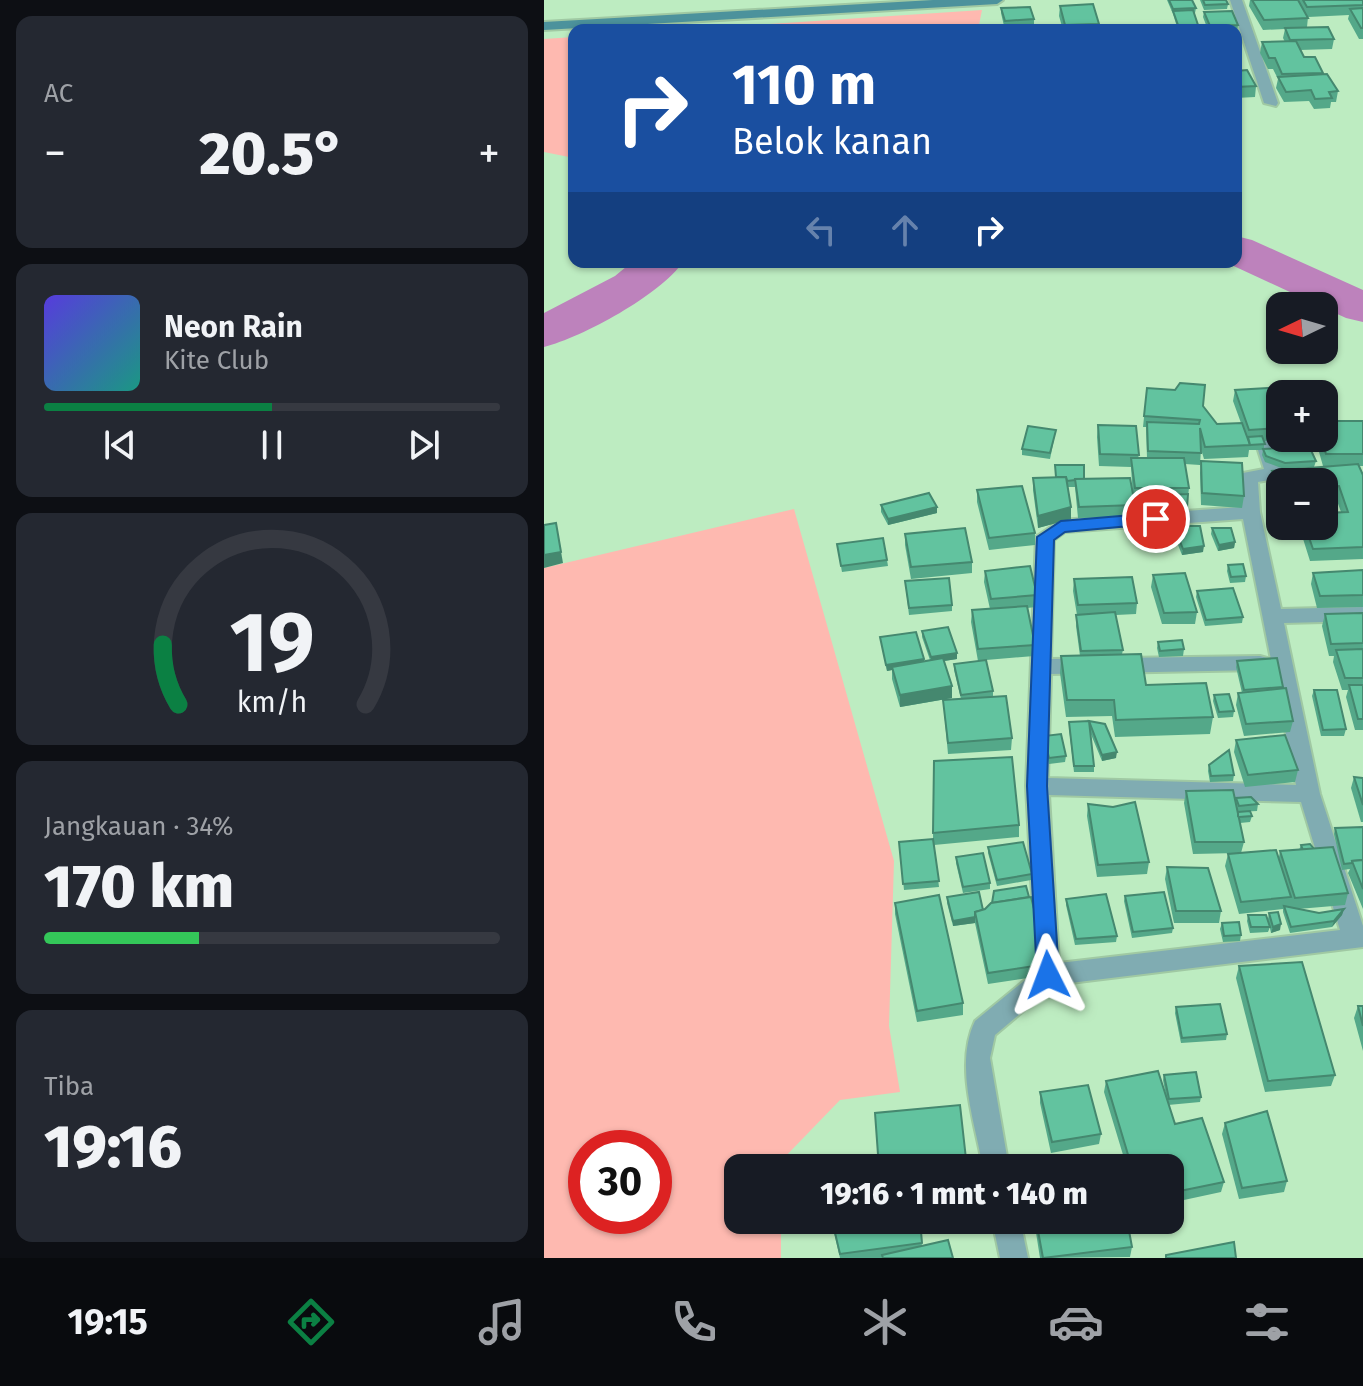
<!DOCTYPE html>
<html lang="id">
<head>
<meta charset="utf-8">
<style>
	body { margin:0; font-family:"Fira Sans",sans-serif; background:#242831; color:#f1f3f6; height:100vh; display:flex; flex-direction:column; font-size:30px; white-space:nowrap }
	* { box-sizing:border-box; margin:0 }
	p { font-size:26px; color:#9ea1a6 }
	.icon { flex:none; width:44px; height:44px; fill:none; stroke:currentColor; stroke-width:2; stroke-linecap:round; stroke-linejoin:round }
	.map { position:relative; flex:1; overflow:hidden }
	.details { display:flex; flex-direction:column; gap:16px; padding:16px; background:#0d0f14; width:544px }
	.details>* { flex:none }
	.banner { position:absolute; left:24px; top:24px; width:674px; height:244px; border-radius:16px; box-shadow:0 2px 6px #0004; background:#1a4fa0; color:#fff; overflow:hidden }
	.needle { width:52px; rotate:265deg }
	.tools { position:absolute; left:722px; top:292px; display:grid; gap:16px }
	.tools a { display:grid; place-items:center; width:72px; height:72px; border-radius:16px; background:#171b24; box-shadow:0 2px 6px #0004; font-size:40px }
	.speed { position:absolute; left:24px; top:1130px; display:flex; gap:16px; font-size:40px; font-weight:700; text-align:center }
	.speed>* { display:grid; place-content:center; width:104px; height:104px; border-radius:50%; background:#171b24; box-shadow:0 2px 6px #0004; line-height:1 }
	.speed .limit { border:12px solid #d22; background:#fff; color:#111 }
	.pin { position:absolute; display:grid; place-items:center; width:68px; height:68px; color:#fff; margin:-34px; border:4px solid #fff; border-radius:50%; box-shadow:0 2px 8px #0007 }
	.me { position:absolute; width:88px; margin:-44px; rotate:357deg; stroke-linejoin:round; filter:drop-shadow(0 0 6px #0008) }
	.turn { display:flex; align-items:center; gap:28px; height:168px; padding:0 32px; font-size:36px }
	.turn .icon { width:104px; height:104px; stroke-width:2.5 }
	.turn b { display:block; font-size:56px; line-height:68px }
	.lanes { display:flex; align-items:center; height:76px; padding:0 32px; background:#0003; justify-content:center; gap:40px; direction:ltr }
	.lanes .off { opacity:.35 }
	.big { font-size:60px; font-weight:800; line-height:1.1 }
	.details .card { flex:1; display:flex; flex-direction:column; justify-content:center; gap:12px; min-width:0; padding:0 28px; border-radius:16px; background:#242831 }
	.details .dial { align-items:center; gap:0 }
	.dial svg { height:208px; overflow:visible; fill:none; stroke:#363941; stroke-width:7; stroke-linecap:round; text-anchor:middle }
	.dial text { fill:#f1f3f6; stroke:none }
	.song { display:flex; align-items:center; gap:24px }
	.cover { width:96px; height:96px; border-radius:12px; background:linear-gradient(135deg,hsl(250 70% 55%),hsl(170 70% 35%)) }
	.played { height:8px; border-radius:4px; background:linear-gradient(90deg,#0b8043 50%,#363941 50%) }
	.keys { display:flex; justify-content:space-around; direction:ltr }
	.heat { display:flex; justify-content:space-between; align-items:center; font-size:44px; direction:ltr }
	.charge { height:12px; border-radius:6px; background:linear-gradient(90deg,#34c759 34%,#363941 0) }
	.trip { position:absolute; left:180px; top:1154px; width:460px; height:80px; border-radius:16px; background:#171b24; box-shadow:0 2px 6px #0004; font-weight:800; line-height:80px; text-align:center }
	.tabs { display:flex; height:128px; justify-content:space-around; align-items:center; background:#090b0e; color:#9ea1a6 }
	.tabs .icon { width:56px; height:56px }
	.tabs .active { color:#0b8043 }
	.tabs b { font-size:36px; color:#f1f3f6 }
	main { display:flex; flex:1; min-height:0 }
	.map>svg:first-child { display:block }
</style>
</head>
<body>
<main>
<section class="details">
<div class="card"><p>AC</p>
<div class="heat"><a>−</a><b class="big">20.5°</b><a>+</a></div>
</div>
<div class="card">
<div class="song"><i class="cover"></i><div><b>Neon Rain</b><p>Kite Club</p></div></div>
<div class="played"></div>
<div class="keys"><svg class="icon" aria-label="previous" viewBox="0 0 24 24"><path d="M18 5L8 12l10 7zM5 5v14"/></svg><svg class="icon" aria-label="pause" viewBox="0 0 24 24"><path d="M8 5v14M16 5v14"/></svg><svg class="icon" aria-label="next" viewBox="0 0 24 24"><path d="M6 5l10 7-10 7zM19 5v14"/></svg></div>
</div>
<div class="card dial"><svg viewBox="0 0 100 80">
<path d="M14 69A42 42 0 1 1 86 69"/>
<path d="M14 69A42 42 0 0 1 8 46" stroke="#0b8043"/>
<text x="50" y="56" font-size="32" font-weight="700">19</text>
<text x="50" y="72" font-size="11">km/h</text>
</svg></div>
<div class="card"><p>Jangkauan · 34%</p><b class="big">170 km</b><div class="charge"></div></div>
<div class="card"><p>Tiba</p><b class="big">19:16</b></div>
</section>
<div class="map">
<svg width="819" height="1258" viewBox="0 0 819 1258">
	<rect width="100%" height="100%" fill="#bdecc1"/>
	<g fill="#feb9b0" fill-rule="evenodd">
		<path d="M438 10 434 30H137Z"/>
		<path d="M30 37V158L0 152V39Z"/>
		<path d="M250 509 350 861 345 1026 356 1092 296 1100 236 1162V1168H194V1220H237V1258H0V568ZM42 1148H110V1216H42Z"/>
	</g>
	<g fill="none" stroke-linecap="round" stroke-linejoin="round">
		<g fill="#bd82bc" fill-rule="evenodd">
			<path d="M692 236 708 240 819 290V322L802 318 681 262H692Z"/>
			<path d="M88 262H139C116 295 39 337 0 347V313L71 276Z"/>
		</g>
		<defs>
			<g id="street">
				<path d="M686 0H698L734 103 732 106 720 103Z"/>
				<path d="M716 423 725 428 739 474 736 478 714 482 716 512 737 609 819 607V621L740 623 776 794 819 926V947L510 985 451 1035 446 1058 465 1168H439C431 1122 410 1065 431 1021L492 971 482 786 492 537 517 520 697 507 696 477 699 473 720 469 707 428ZM699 519 752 785 504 778 507 674 716 670 723 668 726 663 723 658 716 656 507 659 510 540 521 532ZM505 795 757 802 796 930 515 963Z"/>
				<path d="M448 1220H476L484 1258H456Z"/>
			</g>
			<path id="secondary" d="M389 0H459L453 4 0 30V22Z"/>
		</defs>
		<use href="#street" stroke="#a0c9a3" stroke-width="4"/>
		<use href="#secondary" stroke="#a0c9a3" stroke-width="4"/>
		<use href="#street" fill="#80acb2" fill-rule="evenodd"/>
		<use href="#secondary" fill="#4c929c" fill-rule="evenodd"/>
	</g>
	<g fill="#54a889" fill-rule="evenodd">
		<path d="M623 0H648L652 8 651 13H650L654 25V30H634L629 14Z"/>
		<path d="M656 0H682L684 4 683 9 660 10Z"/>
		<path d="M706 0H819V39H815L804 19 805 15 764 17 763 27 790 39 788 49 756 50 760 57 779 73V75L794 91 792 102H787L786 108 770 109 765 101 740 102 732 88 734 79 729 69H724L716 53 718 42H741L739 38 741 29 719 30 705 6Z"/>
		<path d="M516 6 555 24V30H519L515 16Z"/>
		<path d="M457 8 490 19V24L460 26 457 13Z"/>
		<path d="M660 12 694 25 693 31 664 30 659 17Z"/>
		<path d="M692 69 712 86 711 97 692 98Z"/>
		<path d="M603 388 659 406 673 424 697 423 689 401 691 390 736 394V438L752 439 720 441V449L772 461 770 467 740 469 721 462 718 455 719 450H705L704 457 660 459 657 449 656 465 641 464 645 488 642 514 599 510 600 499H590L591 505 590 517 534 518 531 487H524L527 507V519L494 528 489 490V478L511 477V465L540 479 589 497 587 467 555 466 553 437 554 425 595 455 594 458H603L602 427H599Z"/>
		<path d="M782 421H819V466H815L819 475V559L766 561 755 526H780V482H736V501H733L726 482 728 471 793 466H779L771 438H780ZM787 498H792L797 512H792Z"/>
		<path d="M512 430 506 459 478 455V449Z"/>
		<path d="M657 461 700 496 698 508 657 505 656 473Z"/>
		<path d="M433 490 491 533V545L445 550 433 502Z"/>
		<path d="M337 505 393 513 344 525 337 512Z"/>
		<path d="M630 526 659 552 638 555 629 532Z"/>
		<path d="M668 528 691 542 690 548 674 551 667 534Z"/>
		<path d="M361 534 428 562V573L367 579 361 545Z"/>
		<path d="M293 544 343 560 344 566 298 572Z"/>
		<path d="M684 565 702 576 701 582 686 583 683 571Z"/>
		<path d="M819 570V607L773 608 767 584 769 573Z"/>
		<path d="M441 571 493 595 492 607 483 608 491 645 490 656 442 660 449 691V697L468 738 467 750 404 754 399 700 417 699 410 670V664L434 661 427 622 428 610 446 609 440 582Z"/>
		<path d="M609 575 653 612 651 624H618L607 587Z"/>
		<path d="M530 579 593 603 592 614 572 615 579 650 578 654 602 685 669 717 666 734 571 737 568 716 522 717 516 673 517 656H536L532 626 533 615 529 591Z"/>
		<path d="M361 581 408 605V611L365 615Z"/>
		<path d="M653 591 699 617 698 623 661 626 652 597Z"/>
		<path d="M819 613V730H811L802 697 804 690H798L789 662 790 656H785L778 626 781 614Z"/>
		<path d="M378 631 413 659 400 661 408 698 356 707 348 679V670L343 671 336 637 380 661 386 660 378 637Z"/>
		<path d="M614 642 640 649 639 656 615 657 613 648Z"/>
		<path d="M693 661 739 688 749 721 746 732 700 736 692 705 694 693H698L692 667Z"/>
		<path d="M770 690 802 729 800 736H777L768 696Z"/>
		<path d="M670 695 690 711 689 717 674 718 669 701Z"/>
		<path d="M545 721 572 758 558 761 546 732 550 766V772H530L525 728V722Z"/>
		<path d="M500 736 522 756 521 762 505 764 500 742Z"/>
		<path d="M692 740 754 770 751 782 701 787 690 752Z"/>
		<path d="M390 761 475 825V837L390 845 395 887 360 890 355 842 389 839Z"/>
		<path d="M665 765 690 775 689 781 666 782 664 771Z"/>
		<path d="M810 777 819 778V822H817L807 788Z"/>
		<path d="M642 791 691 802 692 798 714 804 713 811 694 812 708 816 706 822 696 823 700 842 697 853 735 857 736 851 755 850 757 845 804 893 801 905 754 909 775 913 800 909 798 915 788 927 746 933 739 912V909L695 914 681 866 684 854 693 853 649 854 640 803Z"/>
		<path d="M544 804 569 807 605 862 603 874 553 877 543 816Z"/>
		<path d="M819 827V909L804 873 806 869 798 870 790 834 791 828Z"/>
		<path d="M444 847 488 874 487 880 453 886 444 853Z"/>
		<path d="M412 857 446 883V889L419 893 412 863Z"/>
		<path d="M623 867 677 911 675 923H630L621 879Z"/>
		<path d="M581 896 629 928 628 933 588 938 580 901Z"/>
		<path d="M403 897 439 910 504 964V975L444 984 431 923 409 926 403 903Z"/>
		<path d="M522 899 573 936 572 942 531 945 522 905Z"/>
		<path d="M351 903 419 1003V1015L373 1022 351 914Z"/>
		<path d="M725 913 736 930 727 933 724 919Z"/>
		<path d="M704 915 726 927 724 932 706 933 703 921Z"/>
		<path d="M678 923 697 935 696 941 679 942 676 929Z"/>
		<path d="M695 966 791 1075 787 1086 721 1092 692 978Z"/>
		<path d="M814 1006H819V1051L810 1018Z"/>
		<path d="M632 1007 683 1034 682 1040 637 1043 631 1013Z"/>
		<path d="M620 1075 657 1097 656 1102 624 1105 631 1124 680 1182 677 1192 626 1203V1168H583L560 1092 562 1081 623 1101 619 1080Z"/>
		<path d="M496 1092 557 1134 555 1144 507 1153 496 1103Z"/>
		<path d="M681 1123 743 1181 740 1192 695 1199 678 1134Z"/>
		<path d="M287 1220H376L378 1246 409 1258H296Z"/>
		<path d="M490 1220H583L588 1247 586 1257 496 1258Z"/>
	</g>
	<g fill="#45886f">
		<path d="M393 507V513L344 525V519Z"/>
		<path d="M527 507V519L494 528V516Z"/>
		<path d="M12 523 19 563 0 568V555Z"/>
		<path d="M691 542 690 548 674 551 675 545Z"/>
		<path d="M660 546 659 552 638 555 639 549Z"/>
		<path d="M413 653V659L387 663V657Z"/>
		<path d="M380 659V665L348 667V670L343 671 342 665Z"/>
		<path d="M408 686V698L356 707V695Z"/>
		<path d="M573 752 572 758 558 761V755Z"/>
		<path d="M800 909 798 915 788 927 790 921Z"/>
		<path d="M431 917V923L409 926V921Z"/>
		<path d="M737 924 736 930 727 933 729 927Z"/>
	</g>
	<g fill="#62c39f" stroke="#45886f" stroke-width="2">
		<path d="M625 0H648L652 8 629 9Z"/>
		<path d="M659 0H682L684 4 661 5Z"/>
		<path d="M708 0H754L764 18 720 20Z"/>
		<path d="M759 0H819V5L763 7Z"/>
		<path d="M549 4 555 24 521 25 516 6Z"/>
		<path d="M486 7 490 19 461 21 457 8Z"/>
		<path d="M819 8V28H817L806 9Z"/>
		<path d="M649 10 654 25H634L629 11Z"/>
		<path d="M688 11 694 25 666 26 660 12Z"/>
		<path d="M784 27 790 39 746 40 741 28Z"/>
		<path d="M752 41 760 57H771L779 73 738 74 731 58H725L718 42Z"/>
		<path d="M703 70 712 86 692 87V71Z"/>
		<path d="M783 74 794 91 785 92 788 98 771 99 767 90 742 92 734 77Z"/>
		<path d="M636 383 661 385 659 406 673 424 698 423 706 445 661 447 656 428 657 453 604 451 603 422 655 424 656 420 600 416 603 388 631 390Z"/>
		<path d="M739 387 741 394H736V428L705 430 691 390Z"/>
		<path d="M780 421H819V454H782L777 438H780Z"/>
		<path d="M554 425 592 426 595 455 556 454Z"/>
		<path d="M484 426 512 430 506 453 478 449Z"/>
		<path d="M718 436 721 444 706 445 704 437Z"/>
		<path d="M765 446 772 461 741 463 722 456 719 449Z"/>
		<path d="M587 458H640L645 488H591Z"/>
		<path d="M657 461 698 463 700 496 658 493Z"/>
		<path d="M814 464 819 475V547L769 549 761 526H780V513L804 512 795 486 780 487V482H736L735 489 728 471Z"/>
		<path d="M511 465H540V479L523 481 522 477H512Z"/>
		<path d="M522 477 527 507 494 516 489 478Z"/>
		<path d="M586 478 591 505 535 507 531 479Z"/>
		<path d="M478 486 491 533 445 538 433 490Z"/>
		<path d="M385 493 393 507 344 519 337 505Z"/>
		<path d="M780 493H785L792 512 780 513Z"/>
		<path d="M644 494 643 508 600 503V496Z"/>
		<path d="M12 523 17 552 0 555V525Z"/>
		<path d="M630 526H656L660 546 639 549Z"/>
		<path d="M421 528 428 562 367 567 361 534Z"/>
		<path d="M668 528H687L691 542 675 545Z"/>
		<path d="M339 538 343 560 297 566 293 544Z"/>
		<path d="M699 564 702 576 687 577 684 565Z"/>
		<path d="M486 566 493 595 447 599 441 571Z"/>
		<path d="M819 570V595L776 596 769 573Z"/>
		<path d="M641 573 653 612 620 613 609 575Z"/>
		<path d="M588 577 593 603 534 605 530 579Z"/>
		<path d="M405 578 408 605 365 608 361 581Z"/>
		<path d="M689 588 699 617 662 620 653 591Z"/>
		<path d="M483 606 491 645 434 649 428 610Z"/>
		<path d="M571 612 579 650 537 651 532 615Z"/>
		<path d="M819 613V643L787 644 781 614Z"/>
		<path d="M404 627 413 653 387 657 378 631Z"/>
		<path d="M372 632 380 659 342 665 336 637Z"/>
		<path d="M638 640 640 649 616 651 614 642Z"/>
		<path d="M819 649V678H801L792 650Z"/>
		<path d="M597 654 602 685 662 683 669 717 572 720 570 700H523L517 656Z"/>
		<path d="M399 658 408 686 356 695 348 667Z"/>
		<path d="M733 658 739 687 700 690 693 661Z"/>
		<path d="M442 660 449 691 417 695 410 664Z"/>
		<path d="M805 685H819V719H814Z"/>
		<path d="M742 688 749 721 702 724 694 693Z"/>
		<path d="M770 690H793L802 729 779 730Z"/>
		<path d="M685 694 690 711 675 712 670 695Z"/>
		<path d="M462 696 468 738 404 743 399 700Z"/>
		<path d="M545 721 561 724 573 752 558 755Z"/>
		<path d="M545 721 550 766H530L525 722Z"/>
		<path d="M517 734 522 756 505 758 500 736Z"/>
		<path d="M741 735 754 770 704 775 692 740Z"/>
		<path d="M685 750 690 775 667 776 665 765Z"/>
		<path d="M468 757 475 825 389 833 390 761Z"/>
		<path d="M810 777 819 778V805Z"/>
		<path d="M689 790 700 842H651L642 791Z"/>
		<path d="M707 797 714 804 695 806 692 798Z"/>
		<path d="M591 802 605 862 554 865 544 804 569 807Z"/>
		<path d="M706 811 708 816 695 817 694 816V812Z"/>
		<path d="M819 827V860L808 861V863L800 864 791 828Z"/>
		<path d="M389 839 395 881 359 884 355 842Z"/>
		<path d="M479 842 488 874 453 880 444 847Z"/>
		<path d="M766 844 770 849 759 850 757 845Z"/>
		<path d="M789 847 804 893 751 898 736 851Z"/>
		<path d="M732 850 747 897 697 902 684 854Z"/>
		<path d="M439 853 446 883 419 887 412 857Z"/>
		<path d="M819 860V889L808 861Z"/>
		<path d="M623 867 664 868 677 911H632Z"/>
		<path d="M482 886 485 897 448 903 450 891Z"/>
		<path d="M435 892 439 910 431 912V917L409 921 403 897Z"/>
		<path d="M620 892 629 928 589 932 581 896Z"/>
		<path d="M562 894 573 936 532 939 522 899Z"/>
		<path d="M395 895 419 1003 373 1011 351 903Z"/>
		<path d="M487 897 504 964 444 973 431 912 441 909 447 903Z"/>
		<path d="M740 906 775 913 800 909 790 921 747 927Z"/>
		<path d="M734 912 737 924 729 927 725 913Z"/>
		<path d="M704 915H722L726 927H707Z"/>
		<path d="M695 922 697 935 680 936 678 923Z"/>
		<path d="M758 962 791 1075 724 1081 695 966Z"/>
		<path d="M676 1004 683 1034 638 1038 632 1007Z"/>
		<path d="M814 1006H819V1026Z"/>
		<path d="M614 1071 631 1124 658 1118 680 1182 626 1193V1168H588L562 1081Z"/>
		<path d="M652 1072 657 1097 625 1099 620 1075Z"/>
		<path d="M544 1085 557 1134 508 1142 496 1092Z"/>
		<path d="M416 1105 423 1168H335L331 1113Z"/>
		<path d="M723 1111 743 1181 698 1188 681 1123Z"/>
		<path d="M570 1158 572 1168H493Z"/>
		<path d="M288 1220H376L378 1243 296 1254Z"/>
		<path d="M492 1220H583L588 1247 499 1258Z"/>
		<path d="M404 1240 409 1258H339L338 1255Z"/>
		<path d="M690 1242 692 1258H622V1255Z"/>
	</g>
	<path fill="#1a73e8" stroke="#114b97" stroke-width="2" d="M612 513 618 515 620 519 618 523 521 532 510 540 503 786 515 975 511 982 504 985 496 982 493 975 483 786 493 537 517 521Z"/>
</svg>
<div class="tools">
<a><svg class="needle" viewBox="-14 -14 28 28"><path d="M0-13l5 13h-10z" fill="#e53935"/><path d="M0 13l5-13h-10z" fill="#9ea1a6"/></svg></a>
<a>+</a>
<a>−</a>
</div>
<div class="speed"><div class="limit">30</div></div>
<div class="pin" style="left:612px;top:519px;background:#d93025"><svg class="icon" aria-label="arrive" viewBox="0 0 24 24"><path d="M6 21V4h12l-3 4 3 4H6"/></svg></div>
<svg class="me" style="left:504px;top:975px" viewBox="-20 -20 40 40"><path d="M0-17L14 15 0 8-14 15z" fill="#1a73e8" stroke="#fff" stroke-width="4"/></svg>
<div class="trip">19:16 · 1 mnt · 140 m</div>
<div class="banner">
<div class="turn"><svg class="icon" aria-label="right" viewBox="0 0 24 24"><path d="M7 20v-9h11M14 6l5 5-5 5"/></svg><div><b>110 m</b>Belok kanan</div></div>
<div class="lanes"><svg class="icon off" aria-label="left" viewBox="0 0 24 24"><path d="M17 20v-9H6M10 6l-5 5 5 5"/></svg><svg class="icon off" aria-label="ahead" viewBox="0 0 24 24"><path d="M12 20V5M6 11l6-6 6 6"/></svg><svg class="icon" aria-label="right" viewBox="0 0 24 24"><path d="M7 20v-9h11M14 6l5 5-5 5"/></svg></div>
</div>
</div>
</main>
<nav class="tabs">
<b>19:15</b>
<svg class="icon active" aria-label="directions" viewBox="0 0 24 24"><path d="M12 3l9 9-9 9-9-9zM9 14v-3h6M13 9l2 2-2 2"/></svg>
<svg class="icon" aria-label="music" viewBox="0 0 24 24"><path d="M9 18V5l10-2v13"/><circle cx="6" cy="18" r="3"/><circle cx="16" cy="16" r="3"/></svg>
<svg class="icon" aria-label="phone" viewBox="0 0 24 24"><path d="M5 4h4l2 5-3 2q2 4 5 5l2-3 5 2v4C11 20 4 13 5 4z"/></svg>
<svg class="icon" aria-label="climate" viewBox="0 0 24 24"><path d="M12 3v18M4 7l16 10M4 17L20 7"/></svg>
<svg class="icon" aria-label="car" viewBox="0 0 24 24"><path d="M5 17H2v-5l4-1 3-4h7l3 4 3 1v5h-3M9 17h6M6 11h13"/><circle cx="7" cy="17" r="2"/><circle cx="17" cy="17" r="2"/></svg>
<svg class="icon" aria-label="filters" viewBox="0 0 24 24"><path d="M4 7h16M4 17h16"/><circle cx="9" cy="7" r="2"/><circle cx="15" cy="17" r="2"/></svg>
</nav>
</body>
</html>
